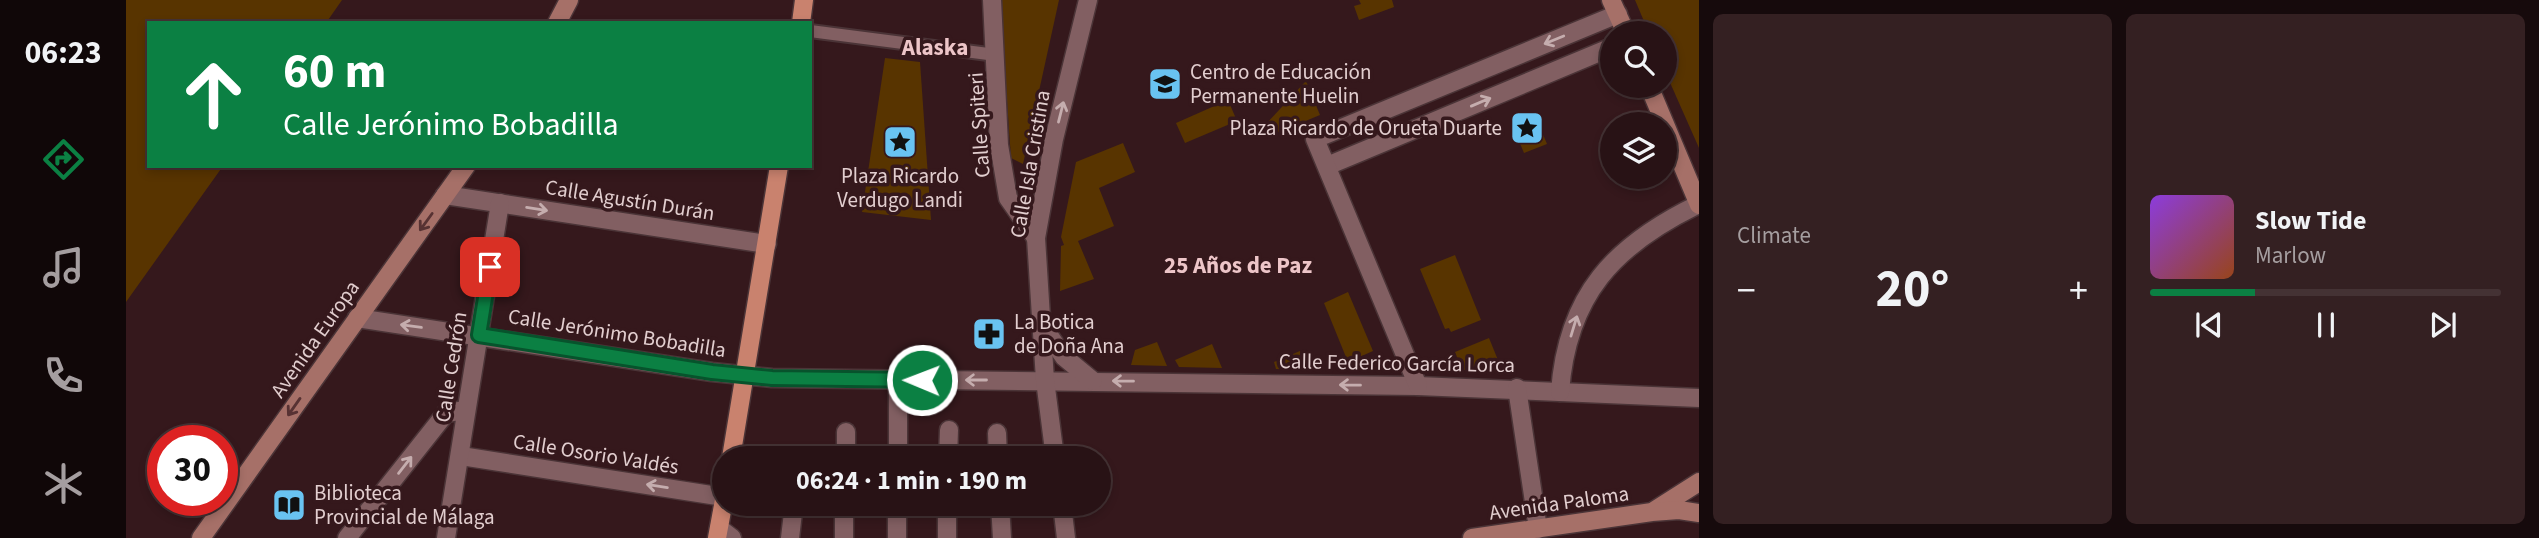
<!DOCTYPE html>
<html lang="en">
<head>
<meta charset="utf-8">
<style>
	body { margin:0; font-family:"Source Sans 3",sans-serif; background:#342022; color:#f1f3f6; height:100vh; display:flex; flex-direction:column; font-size:26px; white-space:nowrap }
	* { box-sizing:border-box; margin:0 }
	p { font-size:23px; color:#a59ea0 }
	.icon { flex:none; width:38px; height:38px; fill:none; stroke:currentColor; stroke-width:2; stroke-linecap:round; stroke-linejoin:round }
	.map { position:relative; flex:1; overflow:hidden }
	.side { display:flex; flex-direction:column; gap:14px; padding:14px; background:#160a0c; width:840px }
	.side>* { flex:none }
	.hud { position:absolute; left:21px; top:21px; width:665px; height:147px; border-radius:0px; box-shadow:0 4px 10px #0003,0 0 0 2px #443234; background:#0b8043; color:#fff; overflow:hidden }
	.fabs { position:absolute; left:1474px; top:21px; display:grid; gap:14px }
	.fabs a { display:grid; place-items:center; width:77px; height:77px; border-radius:50%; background:#281215; box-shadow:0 4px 10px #0003,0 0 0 2px #443234; font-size:35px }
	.speed { position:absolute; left:21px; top:425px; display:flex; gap:14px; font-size:35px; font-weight:700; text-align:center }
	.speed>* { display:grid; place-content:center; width:91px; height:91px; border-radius:50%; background:#281215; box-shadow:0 4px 10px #0003,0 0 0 2px #443234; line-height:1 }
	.speed .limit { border:10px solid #d22; background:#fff; color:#111 }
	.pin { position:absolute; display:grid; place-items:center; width:60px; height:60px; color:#fff; margin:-30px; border-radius:14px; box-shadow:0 4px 10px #0006 }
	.me { position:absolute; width:77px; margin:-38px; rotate:271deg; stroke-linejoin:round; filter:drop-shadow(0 0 5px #0008) }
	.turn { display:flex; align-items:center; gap:24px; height:147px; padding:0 21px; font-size:32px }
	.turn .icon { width:91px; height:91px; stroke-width:2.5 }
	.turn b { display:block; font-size:49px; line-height:60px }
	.big { font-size:52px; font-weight:700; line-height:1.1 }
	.side .card { flex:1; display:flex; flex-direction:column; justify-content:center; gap:10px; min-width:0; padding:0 24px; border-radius:10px; background:#342022 }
	.song { display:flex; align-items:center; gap:21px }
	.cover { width:84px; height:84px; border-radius:10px; background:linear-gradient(135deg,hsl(270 70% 55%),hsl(20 70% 35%)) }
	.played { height:7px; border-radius:4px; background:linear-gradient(90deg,#0b8043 30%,#443234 30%) }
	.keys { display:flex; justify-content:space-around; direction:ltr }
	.heat { display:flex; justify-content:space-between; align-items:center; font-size:38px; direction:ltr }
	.side .tiles { flex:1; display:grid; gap:14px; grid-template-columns:repeat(2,1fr) }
	.trip { position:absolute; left:586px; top:446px; width:399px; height:70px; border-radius:35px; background:#281215; box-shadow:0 4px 10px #0003,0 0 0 2px #443234; font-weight:700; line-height:70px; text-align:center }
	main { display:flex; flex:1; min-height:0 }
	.menu { display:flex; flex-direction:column; width:126px; justify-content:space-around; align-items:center; background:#100708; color:#a59ea0 }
	.menu .icon { width:49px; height:49px }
	.menu .on { color:#0b8043 }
	.menu b { font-size:32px; color:#f1f3f6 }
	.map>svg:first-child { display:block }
</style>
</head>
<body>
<main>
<nav class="menu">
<b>06:23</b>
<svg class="icon on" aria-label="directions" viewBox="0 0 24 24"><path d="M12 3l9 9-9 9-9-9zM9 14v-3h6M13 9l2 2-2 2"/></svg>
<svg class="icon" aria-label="music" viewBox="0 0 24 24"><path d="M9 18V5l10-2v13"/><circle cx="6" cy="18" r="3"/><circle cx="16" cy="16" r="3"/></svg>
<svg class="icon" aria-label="phone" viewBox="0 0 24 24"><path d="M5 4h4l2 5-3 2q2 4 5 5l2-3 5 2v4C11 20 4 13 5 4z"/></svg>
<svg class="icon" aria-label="climate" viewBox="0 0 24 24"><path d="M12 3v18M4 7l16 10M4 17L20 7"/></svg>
</nav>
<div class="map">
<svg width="1573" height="538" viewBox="0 0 1573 538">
	<rect width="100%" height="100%" fill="#35181c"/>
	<g fill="#583400">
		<path d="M0 0H216L200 23H23V166H97L0 302Z"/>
		<path d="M874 0H933L897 164 885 158Z"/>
		<path d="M1233 0H1266L1268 7 1233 20 1228 6 1235 4Z"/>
		<path d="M1509 0H1573V148L1538 69V33H1523Z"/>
		<path d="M759 58 794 62 805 220 736 212Z"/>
		<path d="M1180 81 1194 115 1153 132 1139 125Z"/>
		<path d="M1102 100 1111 121 1059 143 1050 123Z"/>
		<path d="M1413 125 1421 144 1398 153 1390 134Z"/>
		<path d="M997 143 1009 172 973 188 988 226 952 241 968 279 934 291 935 246 938 245 935 237 950 162Z"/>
		<path d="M1329 255 1355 320 1325 332 1323 328 1319 329 1294 269Z"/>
		<path d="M1222 292 1247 351 1222 362 1198 303Z"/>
		<path d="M1363 338 1376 370H1336L1329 352Z"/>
		<path d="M1031 342 1041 366 1005 365 1009 350Z"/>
		<path d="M1086 344 1096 368 1053 367 1049 360Z"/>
		<path d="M1174 351 1183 370 1150 369 1148 362Z"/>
	</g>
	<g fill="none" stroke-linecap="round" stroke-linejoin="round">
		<defs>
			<path id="pedestrian" d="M684 31 870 55"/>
			<g id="minor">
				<path d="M866 0 873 145 882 198 910 238"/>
				<path d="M1201 166 1486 47"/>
				<path d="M319 195 641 244"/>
				<path d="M231 318 586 372 646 378 1292 386 1573 398"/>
				<path d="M915 324 938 357 967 381"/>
				<path d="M772 380V458"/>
				<path d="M1292 386 1189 139 1492 14"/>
				<path d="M1391 388 1412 529"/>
				<path d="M1434 392C1441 295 1488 245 1573 204"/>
				<path d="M871 433 872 458"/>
				<path d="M335 456 598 497"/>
				<path d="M720 458V432"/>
				<path d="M822 458 823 430"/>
				<path d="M874 504 876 538"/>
				<path d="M593 528 606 538"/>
				<path d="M221 538 320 413 340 410"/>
				<path d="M320 538 374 203"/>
				<path d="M664 538 668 504"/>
				<path d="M718 538V504"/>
				<path d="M771 538V504"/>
				<path d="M821 538V504"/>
			</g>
			<g id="tertiary">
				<path d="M929 458 919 380 910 238 928 139 962 0"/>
				<path d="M936 504 940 538"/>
			</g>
			<g id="secondary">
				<path d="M1485 0 1500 33"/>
				<path d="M431 23 443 0"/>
				<path d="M1523 86 1573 205"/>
				<path d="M1529 510 1573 482"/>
				<path d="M75 538 340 166"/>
				<path d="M1346 538 1526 512 1553 510 1573 513"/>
			</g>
			<g id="primary">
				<path d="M675 23 678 0"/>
				<path d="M605 458 653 166"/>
				<path d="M591 538 598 500"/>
			</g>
		</defs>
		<use href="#pedestrian" stroke="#4b3437" stroke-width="16"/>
		<use href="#minor" stroke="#4b3437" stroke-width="21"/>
		<use href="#tertiary" stroke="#4b3437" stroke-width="21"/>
		<use href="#secondary" stroke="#4b3437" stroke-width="21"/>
		<use href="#primary" stroke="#4b3437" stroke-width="21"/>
		<use href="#pedestrian" stroke="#825f62" stroke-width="12"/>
		<use href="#minor" stroke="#825f62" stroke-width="18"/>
		<use href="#tertiary" stroke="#825f62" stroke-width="18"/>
		<use href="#secondary" stroke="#a67068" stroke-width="18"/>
		<use href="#primary" stroke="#c9826e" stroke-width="18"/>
	</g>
	<defs><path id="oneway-shaft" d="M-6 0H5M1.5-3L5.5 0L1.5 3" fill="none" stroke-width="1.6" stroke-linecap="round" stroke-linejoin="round" transform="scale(1.75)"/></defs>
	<g stroke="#c5adae">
		<use href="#oneway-shaft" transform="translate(1428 40) rotate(158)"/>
		<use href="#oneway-shaft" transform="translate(1355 102) rotate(-23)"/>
		<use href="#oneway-shaft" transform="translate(935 112) rotate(-76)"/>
		<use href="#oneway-shaft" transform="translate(411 209) rotate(9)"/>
		<use href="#oneway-shaft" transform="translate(285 326) rotate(-172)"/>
		<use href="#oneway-shaft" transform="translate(1448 326) rotate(-73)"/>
		<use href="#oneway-shaft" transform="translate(850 380) rotate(180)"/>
		<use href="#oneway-shaft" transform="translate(997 381) rotate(-179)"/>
		<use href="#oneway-shaft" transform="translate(1224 385) rotate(-179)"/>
		<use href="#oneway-shaft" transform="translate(279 465) rotate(-52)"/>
		<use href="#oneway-shaft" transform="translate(531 486) rotate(-171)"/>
	</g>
	<g stroke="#573233">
		<use href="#oneway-shaft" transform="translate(300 222) rotate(126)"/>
		<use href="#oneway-shaft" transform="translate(168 407) rotate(125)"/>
	</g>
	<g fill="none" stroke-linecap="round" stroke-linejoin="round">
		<defs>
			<path id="route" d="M364 267 353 335 586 372 646 378 796 380"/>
		</defs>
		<use href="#route" stroke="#07532c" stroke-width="18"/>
		<use href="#route" stroke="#0b8043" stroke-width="12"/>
	</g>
	<defs>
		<symbol id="university-square" viewBox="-11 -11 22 22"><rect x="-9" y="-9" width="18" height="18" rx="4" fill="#69c3f1" stroke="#35181c"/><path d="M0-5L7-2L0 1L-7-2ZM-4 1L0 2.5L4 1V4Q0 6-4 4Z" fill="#111"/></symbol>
		<symbol id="sight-square" viewBox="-11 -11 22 22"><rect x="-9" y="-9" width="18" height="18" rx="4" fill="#69c3f1" stroke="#35181c"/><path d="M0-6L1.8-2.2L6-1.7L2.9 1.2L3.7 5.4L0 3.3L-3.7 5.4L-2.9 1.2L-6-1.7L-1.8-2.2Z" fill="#111"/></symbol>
		<symbol id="pharmacy-square" viewBox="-11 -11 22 22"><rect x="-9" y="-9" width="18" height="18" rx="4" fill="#69c3f1" stroke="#35181c"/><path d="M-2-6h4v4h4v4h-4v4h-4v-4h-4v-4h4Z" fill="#111"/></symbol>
		<symbol id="library-square" viewBox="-11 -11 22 22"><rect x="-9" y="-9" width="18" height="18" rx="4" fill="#69c3f1" stroke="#35181c"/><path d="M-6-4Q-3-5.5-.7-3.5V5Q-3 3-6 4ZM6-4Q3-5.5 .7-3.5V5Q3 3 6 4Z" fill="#111"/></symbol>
	</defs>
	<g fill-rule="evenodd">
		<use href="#university-square" x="1020" y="65" width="38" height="38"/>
		<use href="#sight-square" x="1382" y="109" width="38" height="38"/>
		<use href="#sight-square" x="755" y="123" width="38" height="38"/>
		<use href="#pharmacy-square" x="844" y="315" width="38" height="38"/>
		<use href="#library-square" x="144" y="486" width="38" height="38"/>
	</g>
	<g text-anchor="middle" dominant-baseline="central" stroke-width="7" stroke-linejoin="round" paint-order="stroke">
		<g font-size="21" fill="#e2cecf" stroke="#35181c" text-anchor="start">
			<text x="1064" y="72">Centro de Educación<tspan x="1064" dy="24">Permanente Huelin</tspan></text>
			<text x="1376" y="128" text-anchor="end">Plaza Ricardo de Orueta Duarte</text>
			<text x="774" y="176" text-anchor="middle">Plaza Ricardo<tspan x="774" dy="24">Verdugo Landi</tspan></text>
			<text x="888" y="322">La Botica<tspan x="888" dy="24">de Doña Ana</tspan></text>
			<text x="188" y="493">Biblioteca<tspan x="188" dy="24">Provincial de Málaga</tspan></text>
		</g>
		<g font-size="21" fill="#e2cecf" stroke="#35181c">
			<text transform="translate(853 125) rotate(-94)">Calle Spiteri</text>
			<text transform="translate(904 164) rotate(-80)">Calle Isla Cristina</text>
			<text transform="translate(504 200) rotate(9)">Calle Agustín Durán</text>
			<text transform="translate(491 333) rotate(9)">Calle Jerónimo Bobadilla</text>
			<text transform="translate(189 339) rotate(-55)">Avenida Europa</text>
			<text transform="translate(1271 363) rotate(1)">Calle Federico García Lorca</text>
			<text transform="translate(325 367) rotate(-81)">Calle Cedrón</text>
			<text transform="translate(470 454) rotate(9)">Calle Osorio Valdés</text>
			<text transform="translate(1433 503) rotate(-8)">Avenida Paloma</text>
		</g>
		<g font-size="23" font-weight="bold" fill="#edc5c8" stroke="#35181c">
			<text x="809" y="47">Alaska</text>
			<text x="1112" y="265">25 Años de Paz</text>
		</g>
	</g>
</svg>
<div class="fabs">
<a><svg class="icon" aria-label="search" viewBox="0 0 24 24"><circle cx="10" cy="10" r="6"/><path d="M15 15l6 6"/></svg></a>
<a><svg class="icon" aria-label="layers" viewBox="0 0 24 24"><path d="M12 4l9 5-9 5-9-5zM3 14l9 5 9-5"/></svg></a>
</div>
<div class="speed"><div class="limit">30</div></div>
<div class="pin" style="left:364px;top:267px;background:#d93025"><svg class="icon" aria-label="arrive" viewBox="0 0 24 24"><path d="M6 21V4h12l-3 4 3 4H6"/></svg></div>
<svg class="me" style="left:796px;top:380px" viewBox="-20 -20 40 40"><circle r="17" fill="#0b8043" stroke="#fff" stroke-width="3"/><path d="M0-11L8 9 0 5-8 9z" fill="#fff"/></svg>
<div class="trip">06:24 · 1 min · 190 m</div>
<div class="hud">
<div class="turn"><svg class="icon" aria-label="ahead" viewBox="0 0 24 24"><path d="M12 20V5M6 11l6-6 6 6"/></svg><div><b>60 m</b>Calle Jerónimo Bobadilla</div></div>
</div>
</div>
<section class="side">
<div class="tiles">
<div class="card"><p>Climate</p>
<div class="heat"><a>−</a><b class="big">20°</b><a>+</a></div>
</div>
<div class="card">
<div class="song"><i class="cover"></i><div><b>Slow Tide</b><p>Marlow</p></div></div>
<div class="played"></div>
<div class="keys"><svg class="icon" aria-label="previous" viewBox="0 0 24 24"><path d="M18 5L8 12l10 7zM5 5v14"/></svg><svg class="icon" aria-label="pause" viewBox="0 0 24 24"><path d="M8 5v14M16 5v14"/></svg><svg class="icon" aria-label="next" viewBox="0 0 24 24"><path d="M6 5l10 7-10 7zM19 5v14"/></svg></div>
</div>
</div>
</section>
</main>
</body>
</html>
